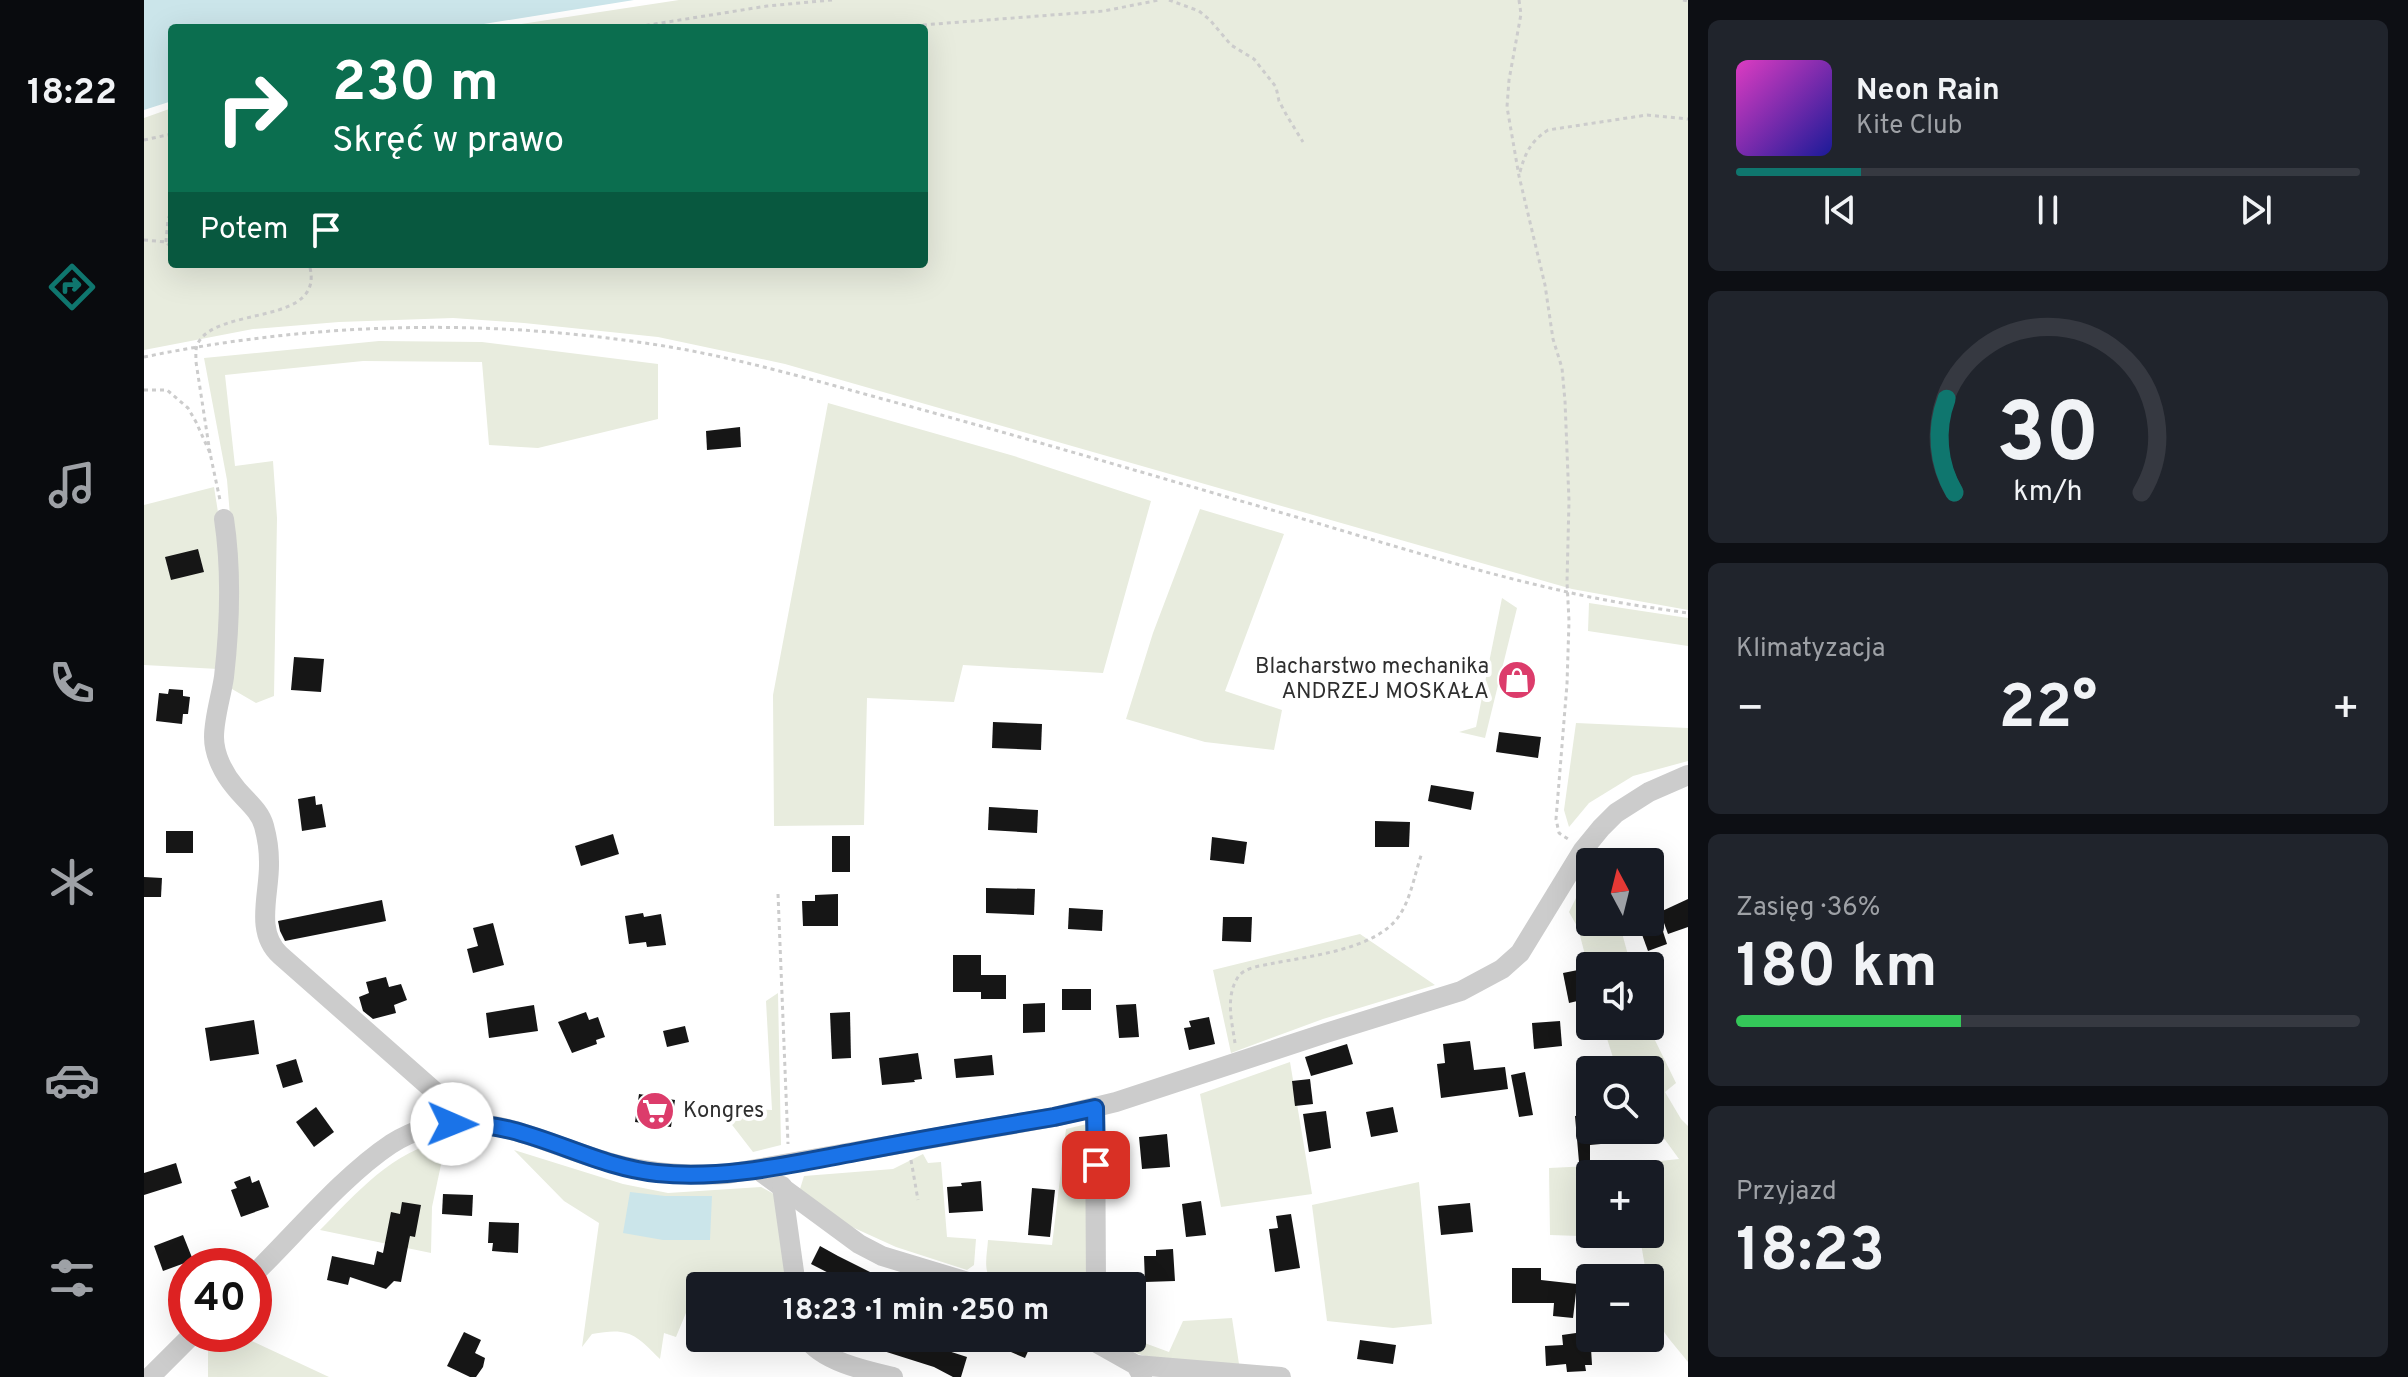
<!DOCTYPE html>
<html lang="pl">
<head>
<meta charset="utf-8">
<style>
	body { margin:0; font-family:Overpass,sans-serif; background:#20242c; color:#f1f3f6; height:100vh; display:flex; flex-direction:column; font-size:30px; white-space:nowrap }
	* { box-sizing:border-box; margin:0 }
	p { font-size:26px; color:#9ea1a6 }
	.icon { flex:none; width:44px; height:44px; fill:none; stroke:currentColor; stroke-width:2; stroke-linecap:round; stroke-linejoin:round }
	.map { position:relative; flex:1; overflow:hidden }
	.details { display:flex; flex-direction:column; gap:20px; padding:20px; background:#0d0f14; width:720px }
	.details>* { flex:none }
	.hud { position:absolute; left:24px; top:24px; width:760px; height:244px; border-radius:8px; box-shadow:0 8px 32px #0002; background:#0b6e4f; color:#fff; overflow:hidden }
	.needle { width:52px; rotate:353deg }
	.tools { position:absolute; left:1432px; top:848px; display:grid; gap:16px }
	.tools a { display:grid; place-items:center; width:88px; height:88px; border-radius:8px; background:#171b24; box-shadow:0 8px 32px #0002; font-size:40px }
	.speed { position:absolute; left:24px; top:1248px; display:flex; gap:16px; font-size:40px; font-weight:700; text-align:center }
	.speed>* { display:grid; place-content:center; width:104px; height:104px; border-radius:50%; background:#171b24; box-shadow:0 8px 32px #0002; line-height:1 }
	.speed .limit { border:12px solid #d22; background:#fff; color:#111 }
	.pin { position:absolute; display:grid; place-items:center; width:68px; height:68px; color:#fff; margin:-34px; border-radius:16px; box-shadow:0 4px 12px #0006 }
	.me { position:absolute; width:88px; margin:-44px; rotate:91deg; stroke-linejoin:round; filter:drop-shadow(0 0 6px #0008) }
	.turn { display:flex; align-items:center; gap:28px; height:168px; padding:0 32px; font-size:36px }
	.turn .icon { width:104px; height:104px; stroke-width:2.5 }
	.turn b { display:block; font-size:56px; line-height:68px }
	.then { display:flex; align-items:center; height:76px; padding:0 32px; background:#0003; gap:16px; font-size:30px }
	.big { font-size:60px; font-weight:700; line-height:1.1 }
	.details .tile { flex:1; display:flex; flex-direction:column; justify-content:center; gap:12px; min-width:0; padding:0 28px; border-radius:12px; background:#20242c }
	.details .dial { align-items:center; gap:0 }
	.dial svg { height:208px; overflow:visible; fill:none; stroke:#363941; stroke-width:7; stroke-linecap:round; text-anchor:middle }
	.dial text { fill:#f1f3f6; stroke:none }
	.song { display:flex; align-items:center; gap:24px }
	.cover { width:96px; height:96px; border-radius:12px; background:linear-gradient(135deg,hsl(310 70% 55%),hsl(240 70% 35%)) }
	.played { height:8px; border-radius:4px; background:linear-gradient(90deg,#0f766e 20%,#363941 20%) }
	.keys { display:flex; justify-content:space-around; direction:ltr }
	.heat { display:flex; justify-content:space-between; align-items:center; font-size:44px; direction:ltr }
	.charge { height:12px; border-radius:6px; background:linear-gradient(90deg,#34c759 36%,#363941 0) }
	.trip { position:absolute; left:542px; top:1272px; width:460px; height:80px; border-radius:8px; background:#171b24; box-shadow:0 8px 32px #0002; font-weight:700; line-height:80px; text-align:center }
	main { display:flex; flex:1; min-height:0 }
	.tab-bar { display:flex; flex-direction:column; width:144px; justify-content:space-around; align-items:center; background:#090b0e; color:#9ea1a6 }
	.tab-bar .icon { width:56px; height:56px }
	.tab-bar .on { color:#0f766e }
	.tab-bar b { font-size:36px; color:#f1f3f6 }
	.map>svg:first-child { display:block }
</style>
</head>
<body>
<main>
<nav class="tab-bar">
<b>18:22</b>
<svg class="icon on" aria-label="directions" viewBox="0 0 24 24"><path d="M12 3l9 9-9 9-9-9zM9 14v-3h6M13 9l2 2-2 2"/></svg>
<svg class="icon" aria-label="music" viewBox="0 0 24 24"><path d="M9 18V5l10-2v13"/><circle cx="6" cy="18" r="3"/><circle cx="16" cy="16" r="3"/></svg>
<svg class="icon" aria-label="phone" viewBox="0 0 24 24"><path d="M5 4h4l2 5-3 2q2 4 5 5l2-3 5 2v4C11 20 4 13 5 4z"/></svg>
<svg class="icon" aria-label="climate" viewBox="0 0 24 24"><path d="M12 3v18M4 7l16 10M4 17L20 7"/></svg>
<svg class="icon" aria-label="car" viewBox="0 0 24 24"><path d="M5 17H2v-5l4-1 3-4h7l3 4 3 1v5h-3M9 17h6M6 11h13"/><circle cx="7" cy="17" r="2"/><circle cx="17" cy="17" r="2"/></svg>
<svg class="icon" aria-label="filters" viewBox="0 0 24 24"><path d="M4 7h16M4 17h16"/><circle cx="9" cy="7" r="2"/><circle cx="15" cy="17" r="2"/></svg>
</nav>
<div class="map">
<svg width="1544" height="1377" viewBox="0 0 1544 1377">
	<rect width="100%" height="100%" fill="#fff"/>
	<g fill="#e8ecde" fill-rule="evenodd">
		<path d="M535 0H1544V610L1428 589 641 364 514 337 380 323 309 318 195 322 109 329 0 350V118L28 108V264H780V28H350Z"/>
		<path d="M235 341 338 342 514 364V419L394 448 345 445 338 362 219 361 81 375 91 466 129 461 133 518 130 696 112 703 88 689 91 575 83 480 60 358Z"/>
		<path d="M684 403 870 456 1007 501 959 673 819 665 810 702 723 698 720 825 630 826 629 695Z"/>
		<path d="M70 487 80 550 74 669 0 665V505Z"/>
		<path d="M1056 509 1140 534 1081 691 1138 710 1130 750 1061 742 982 719 1009 633Z"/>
		<path d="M1358 598 1373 608 1341 738 1315 732 1332 727Z"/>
		<path d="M1445 603 1544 618V646L1444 631Z"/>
		<path d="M1432 723 1544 728V761L1489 776 1445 803 1425 827 1420 810Z"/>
		<path d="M1445 872 1446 922H1475L1487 966H1446V974L1434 928 1425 912Z"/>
		<path d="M1216 934 1291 985 1179 1019 1087 1053 1069 970Z"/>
		<path d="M634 993 637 1145 609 1152 575 1108 628 1110 622 1001Z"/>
		<path d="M1459 1026H1504L1532 1083 1521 1092 1537 1119 1544 1126V1362C1518 1329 1506 1322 1506 1278H1503L1496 1238 1406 1235 1405 1168 1488 1164 1535 1159 1506 1119V1070H1473ZM1446 1174H1506V1234H1446Z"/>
		<path d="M1146 1062 1168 1194 1077 1207 1056 1094Z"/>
		<path d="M943 1124 946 1286H854C837 1276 843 1257 844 1240L908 1245 922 1129Z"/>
		<path d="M302 1141 288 1207 287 1253 176 1230C212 1194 249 1149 302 1141Z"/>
		<path d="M370 1150 479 1184 524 1193 617 1187 630 1194 644 1286H556V1316L544 1308 532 1337 520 1333 516 1359C491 1334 485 1327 448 1334L438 1347 455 1223 420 1201Z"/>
		<path d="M779 1154 784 1163 797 1162 803 1237 832 1239 830 1265 823 1270 752 1247 697 1222 656 1189 660 1176 749 1169Z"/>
		<path d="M1275 1182 1288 1324 1249 1328 1183 1321 1168 1205Z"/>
		<path d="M1088 1318 1095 1364C1059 1361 994 1367 970 1338H987L1025 1352 1039 1321Z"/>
		<path d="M75 1334H93L185 1377H64V1345Z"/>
	</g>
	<g fill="#cbe5ea">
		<path d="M0 0H490L315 28H28V101L0 110Z"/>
		<path d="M486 1192 521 1196H568L566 1240H519L479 1233Z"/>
	</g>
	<g fill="#161616">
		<path d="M596 427 597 447 563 450 562 431Z"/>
		<path d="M54 549 60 572 27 580 21 557Z"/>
		<path d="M150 657 180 659 177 692 147 690Z"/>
		<path d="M1367 662 1387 668 1380 696 1359 691Z"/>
		<path d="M25 689 39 690V696L46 697 44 714H39L38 724 12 721 15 693 24 694Z"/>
		<path d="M849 722 898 724 897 750 848 748Z"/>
		<path d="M1355 732 1397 737 1394 758 1352 752Z"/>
		<path d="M1287 785 1330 792 1327 810 1284 801Z"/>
		<path d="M171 796 172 805 178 804 182 827 158 831 154 799Z"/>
		<path d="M845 807 894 810 893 833 844 830Z"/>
		<path d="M1231 821 1266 822 1265 847H1231Z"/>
		<rect x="22" y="831" width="27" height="22"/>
		<path d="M469 834 475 854 437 866 431 846Z"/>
		<rect x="688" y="836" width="18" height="36"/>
		<path d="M1068 837 1103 842 1100 864 1066 860Z"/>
		<path d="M0 877 18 878 17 897H0Z"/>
		<path d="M842 888 891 889 890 915 842 913Z"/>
		<path d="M694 894V926H659L658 901H671V895Z"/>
		<path d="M1544 899V927L1524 934 1516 912Z"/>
		<path d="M238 900 242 921 141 941 136 931 134 921Z"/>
		<path d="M925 908 959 910 958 931 924 929Z"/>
		<path d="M499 913 500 917 517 914 522 945 503 947 502 942 485 944 481 916Z"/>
		<path d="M1079 917H1108L1107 942 1078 941Z"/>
		<path d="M1516 922 1523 944 1504 951 1496 929Z"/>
		<path d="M349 923 360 965 329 973 323 949 334 946 329 928Z"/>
		<path d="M809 955H837V975H862V999H837V992H809Z"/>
		<path d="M1444 968 1446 998 1425 1003 1419 973Z"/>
		<path d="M242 977 245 987 257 984 263 1000 250 1005 252 1013 229 1019 219 1011 215 997 225 993 222 982Z"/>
		<rect x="918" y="989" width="29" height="21"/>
		<path d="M901 1003V1032L879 1033V1004Z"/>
		<path d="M992 1004 995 1037 975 1038 972 1005Z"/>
		<path d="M390 1005 394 1031 345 1038 342 1013Z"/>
		<path d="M442 1012 445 1020 454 1017 461 1037 452 1040 453 1044 428 1053 414 1022Z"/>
		<path d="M706 1012 707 1058 688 1059 686 1013Z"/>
		<path d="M1065 1017 1071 1044 1045 1050 1040 1028 1047 1027 1045 1021Z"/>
		<path d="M110 1020 115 1054 66 1061 61 1028Z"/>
		<path d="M1416 1021 1418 1046 1390 1049 1388 1023Z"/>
		<path d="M541 1026 545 1042 523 1047 519 1031Z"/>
		<path d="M1326 1041 1330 1070 1361 1067 1364 1089 1297 1098 1293 1064 1301 1063 1299 1044Z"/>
		<path d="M1203 1044 1209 1064 1167 1076 1161 1057Z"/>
		<path d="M774 1053 778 1079 770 1080 771 1082 738 1085 735 1058Z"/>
		<path d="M848 1055 850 1075 812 1078 810 1059Z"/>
		<path d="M152 1059 159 1082 139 1088 132 1065Z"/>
		<path d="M1381 1072 1389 1115 1375 1117 1367 1075Z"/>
		<path d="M1166 1079 1169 1104 1151 1106 1148 1081Z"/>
		<path d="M495 1094 531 1100 527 1127 491 1122Z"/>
		<path d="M172 1107 190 1132 170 1147 152 1122Z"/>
		<path d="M1249 1107 1254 1132 1227 1137 1222 1112Z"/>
		<path d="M1182 1111 1187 1148 1165 1152 1159 1114Z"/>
		<path d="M1446 1115V1130H1490V1141L1446 1145V1162H1435L1431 1116Z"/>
		<path d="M1023 1134 1026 1167 998 1169 995 1137Z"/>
		<path d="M32 1163 38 1183 0 1195V1173Z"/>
		<path d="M106 1176 108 1183 115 1180 125 1207 97 1217 87 1190 93 1188 90 1182Z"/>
		<path d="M837 1181 839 1211 805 1213 803 1187 818 1186 817 1183Z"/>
		<path d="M888 1188 911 1190 906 1237 884 1235Z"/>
		<path d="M299 1194 329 1195 328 1216 298 1214Z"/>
		<path d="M1057 1201 1062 1235 1042 1237 1038 1204Z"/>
		<path d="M258 1202 277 1205 271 1237 266 1236 257 1282 250 1281 242 1289 206 1277 204 1285 183 1280 188 1256 230 1265 233 1251 239 1253 247 1212 256 1214Z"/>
		<path d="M1326 1203 1329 1232 1297 1235 1294 1206Z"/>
		<path d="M1147 1214 1156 1268 1131 1272 1125 1229 1134 1228 1132 1216Z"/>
		<path d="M345 1222 375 1223 374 1253 348 1251 349 1243H344Z"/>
		<path d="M39 1235 49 1260 19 1271 10 1246Z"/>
		<path d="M676 1246 694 1256 754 1286H710L667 1264Z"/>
		<path d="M1029 1249 1031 1281 1001 1282 1000 1256H1012V1250Z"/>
		<path d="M1368 1268H1397V1280L1433 1284 1429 1318 1409 1316 1410 1303H1368Z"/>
		<path d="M1446 1331 1448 1365H1441L1442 1371 1423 1372 1422 1364 1402 1366 1401 1346 1419 1345 1418 1335Z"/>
		<path d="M320 1332 337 1340 331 1353 341 1358 339 1367 332 1377H326L303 1366Z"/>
		<path d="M712 1338H764L823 1357 817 1377H809L790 1367 711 1342Z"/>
		<path d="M834 1338H890L881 1358Z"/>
		<path d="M1216 1340 1252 1345 1249 1364 1213 1359Z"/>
	</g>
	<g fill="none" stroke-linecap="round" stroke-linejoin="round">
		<g stroke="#ccc" stroke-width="3" stroke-dasharray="4 4" stroke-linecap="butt">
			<path d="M1025 0 1055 11 1066 20 1087 45 1110 59 1132 87 1135 101 1143 116 1159 142"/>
			<path d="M1375 0 1377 14 1365 80 1363 107 1375 176 1401 285 1409 339 1418 368 1421 401 1425 501 1423 582 1425 621 1423 684 1412 819 1415 833 1424 839"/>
			<path d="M1539 0 1544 1"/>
			<path d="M486 28 623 6 688 0"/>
			<path d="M739 28 960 11 1015 0"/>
			<path d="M0 140 28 134"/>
			<path d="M1376 172C1381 153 1387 141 1404 130L1503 115 1544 119"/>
			<path d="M0 240 22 242 28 248"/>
			<path d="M22 242 24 219 28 211"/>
			<path d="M62 264H65"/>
			<path d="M0 357C170 322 342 318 514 345 597 358 679 383 761 405 896 442 1031 482 1166 521 1250 546 1334 572 1419 591 1460 601 1502 607 1544 613"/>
			<path d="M0 390H23L44 408 52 422 66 453 76 500"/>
			<path d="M66 453 52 362C52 355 51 349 54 343 74 305 184 327 165 264"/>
			<path d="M634 894 644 1144"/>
			<path d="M1091 1043C1088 1022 1081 997 1094 977 1100 968 1115 966 1126 964 1164 956 1232 950 1255 916 1267 899 1271 872 1278 853"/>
			<path d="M767 1160 774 1200"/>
		</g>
		<g stroke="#ccc" stroke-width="20">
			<path d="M80 519C88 572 86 624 80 677 77 697 70 718 70 737 70 755 80 774 91 787 100 799 116 810 120 826 123 837 125 851 125 862 126 893 110 931 136 955L297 1097 308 1124"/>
			<path d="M951 1108 952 1286"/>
			<path d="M613 1169 715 1244 738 1256 837 1286"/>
			<path d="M638 1186 652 1286"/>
			<path d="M110 1274C152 1233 199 1176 247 1144 321 1098 385 1138 457 1160 498 1173 541 1176 583 1174L910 1117 972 1102 1182 1033 1317 991 1358 969 1376 953 1439 850 1457 828 1472 813 1505 792 1544 775"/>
			<path d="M663 1338C677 1361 723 1371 749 1377"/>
			<path d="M944 1338 992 1365 998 1376"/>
			<path d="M992 1365 1137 1377"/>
			<path d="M6 1377 49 1334"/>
		</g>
	</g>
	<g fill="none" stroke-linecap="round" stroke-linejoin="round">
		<defs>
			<path id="route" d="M308 1124C381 1119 442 1166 513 1173 580 1180 647 1164 712 1152 778 1139 844 1128 910 1117L951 1108 952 1165"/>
		</defs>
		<use href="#route" stroke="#114b97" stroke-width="20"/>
		<use href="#route" stroke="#1a73e8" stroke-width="14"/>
	</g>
	<defs>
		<symbol id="shop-disc" viewBox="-11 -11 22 22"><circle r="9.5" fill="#dc3c6b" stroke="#fff"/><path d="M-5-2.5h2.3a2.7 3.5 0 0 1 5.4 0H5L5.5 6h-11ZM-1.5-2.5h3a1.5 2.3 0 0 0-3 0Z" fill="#fff"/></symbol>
		<symbol id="supermarket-disc" viewBox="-11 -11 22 22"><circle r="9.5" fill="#dc3c6b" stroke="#fff"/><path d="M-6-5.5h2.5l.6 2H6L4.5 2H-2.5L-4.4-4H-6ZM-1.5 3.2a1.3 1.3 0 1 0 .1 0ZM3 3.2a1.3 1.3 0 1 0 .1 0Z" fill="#fff"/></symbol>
	</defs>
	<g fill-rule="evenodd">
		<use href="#shop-disc" x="1351" y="658" width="44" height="44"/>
		<use href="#supermarket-disc" x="489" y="1089" width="44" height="44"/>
	</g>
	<g text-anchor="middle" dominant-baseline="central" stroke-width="8" stroke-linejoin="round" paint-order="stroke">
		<g font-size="22" fill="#2f2f2f" stroke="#fff" text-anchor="end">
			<text x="1345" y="667">Blacharstwo mechanika<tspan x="1345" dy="25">ANDRZEJ MOSKAŁA</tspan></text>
			<text x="539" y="1111" text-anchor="start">Kongres</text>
		</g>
	</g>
</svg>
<div class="tools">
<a><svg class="needle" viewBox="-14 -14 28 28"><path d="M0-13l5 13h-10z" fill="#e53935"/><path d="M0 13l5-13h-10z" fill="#9ea1a6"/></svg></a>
<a><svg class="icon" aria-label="sound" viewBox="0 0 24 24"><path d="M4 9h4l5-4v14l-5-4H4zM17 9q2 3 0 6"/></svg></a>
<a><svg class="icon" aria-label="search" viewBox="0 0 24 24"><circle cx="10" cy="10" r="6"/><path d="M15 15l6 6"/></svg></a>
<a>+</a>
<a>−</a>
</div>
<div class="speed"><div class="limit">40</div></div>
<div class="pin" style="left:952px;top:1165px;background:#d93025"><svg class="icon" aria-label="arrive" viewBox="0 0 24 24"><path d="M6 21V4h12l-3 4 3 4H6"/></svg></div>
<svg class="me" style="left:308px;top:1124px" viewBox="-20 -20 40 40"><circle r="19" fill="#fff"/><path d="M0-13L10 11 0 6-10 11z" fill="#1a73e8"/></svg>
<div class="trip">18:23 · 1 min · 250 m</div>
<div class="hud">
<div class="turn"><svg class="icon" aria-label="right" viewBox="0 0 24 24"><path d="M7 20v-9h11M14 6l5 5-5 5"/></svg><div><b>230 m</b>Skręć w prawo</div></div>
<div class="then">Potem<svg class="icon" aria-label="arrive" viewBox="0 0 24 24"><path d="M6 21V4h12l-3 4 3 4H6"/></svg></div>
</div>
</div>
<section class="details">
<div class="tile">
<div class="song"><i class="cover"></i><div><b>Neon Rain</b><p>Kite Club</p></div></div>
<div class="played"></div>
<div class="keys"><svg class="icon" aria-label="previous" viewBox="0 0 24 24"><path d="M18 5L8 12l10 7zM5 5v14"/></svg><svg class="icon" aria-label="pause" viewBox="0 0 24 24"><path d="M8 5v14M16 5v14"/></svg><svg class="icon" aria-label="next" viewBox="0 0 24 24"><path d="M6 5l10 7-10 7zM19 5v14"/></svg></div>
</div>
<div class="tile dial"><svg viewBox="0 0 100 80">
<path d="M14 69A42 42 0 1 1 86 69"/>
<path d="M14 69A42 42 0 0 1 11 33" stroke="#0f766e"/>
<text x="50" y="56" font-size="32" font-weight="700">30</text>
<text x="50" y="72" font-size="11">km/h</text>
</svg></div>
<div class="tile"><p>Klimatyzacja</p>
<div class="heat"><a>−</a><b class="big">22°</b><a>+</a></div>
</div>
<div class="tile"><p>Zasięg · 36%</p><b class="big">180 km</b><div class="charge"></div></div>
<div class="tile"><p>Przyjazd</p><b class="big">18:23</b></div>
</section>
</main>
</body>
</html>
